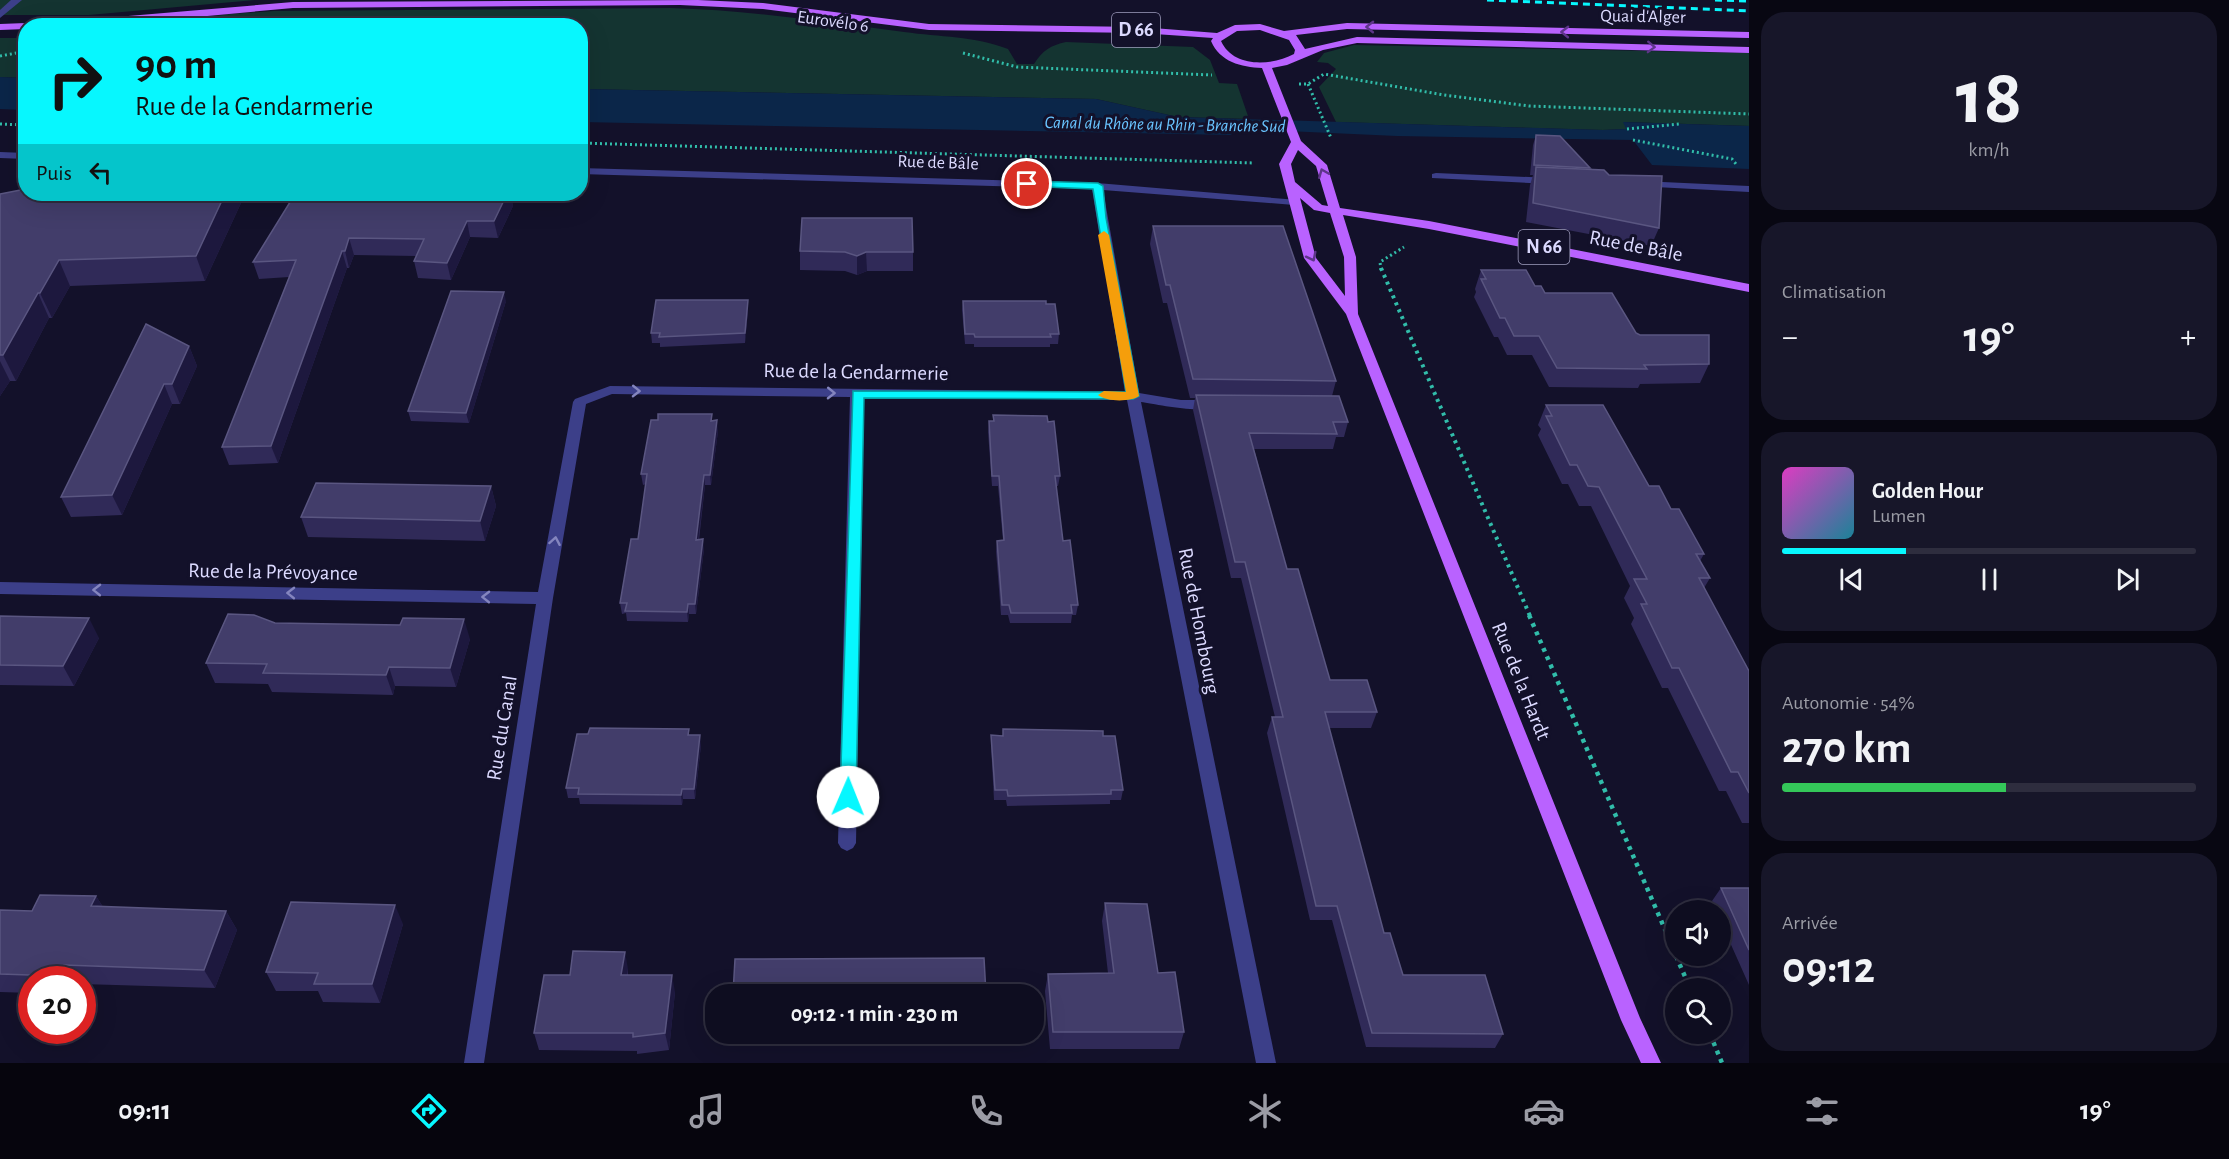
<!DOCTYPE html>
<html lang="fr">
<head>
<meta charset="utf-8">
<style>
	body { margin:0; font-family:"Alegreya Sans",sans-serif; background:#171629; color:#f1f3f6; height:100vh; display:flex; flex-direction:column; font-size:22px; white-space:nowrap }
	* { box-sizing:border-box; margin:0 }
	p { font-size:20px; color:#9b9ca5 }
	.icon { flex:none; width:33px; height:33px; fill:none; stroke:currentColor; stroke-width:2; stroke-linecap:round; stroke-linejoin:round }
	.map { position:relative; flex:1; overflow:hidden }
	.panel { display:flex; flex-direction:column; gap:12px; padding:12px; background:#080712; width:480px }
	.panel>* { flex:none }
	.hud { position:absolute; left:18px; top:18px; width:570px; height:183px; border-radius:24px; box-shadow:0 6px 24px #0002,0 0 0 2px #2e2d3e; background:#07f7fe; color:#111; overflow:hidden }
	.fabs { position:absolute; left:1665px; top:900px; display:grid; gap:12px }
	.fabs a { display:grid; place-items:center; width:66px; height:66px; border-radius:50%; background:#0e0d20; box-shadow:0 6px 24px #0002,0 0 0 2px #2e2d3e; font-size:30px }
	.speed { position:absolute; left:18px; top:966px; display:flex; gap:12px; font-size:30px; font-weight:700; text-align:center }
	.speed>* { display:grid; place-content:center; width:78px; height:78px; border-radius:50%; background:#0e0d20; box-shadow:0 6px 24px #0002,0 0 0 2px #2e2d3e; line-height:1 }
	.speed .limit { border:9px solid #d22; background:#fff; color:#111 }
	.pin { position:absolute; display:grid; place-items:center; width:51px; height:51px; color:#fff; margin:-26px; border:3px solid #fff; border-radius:50%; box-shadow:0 2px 6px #0007 }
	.me { position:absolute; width:66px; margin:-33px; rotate:1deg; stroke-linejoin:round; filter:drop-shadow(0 0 4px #0008) }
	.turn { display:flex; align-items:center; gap:21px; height:126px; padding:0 18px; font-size:27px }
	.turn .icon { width:78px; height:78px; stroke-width:2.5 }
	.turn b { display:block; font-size:42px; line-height:51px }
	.then { display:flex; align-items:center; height:57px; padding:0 18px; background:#0003; gap:12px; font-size:22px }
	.big { font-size:45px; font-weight:700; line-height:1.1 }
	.panel .tile { flex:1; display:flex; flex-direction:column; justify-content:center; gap:9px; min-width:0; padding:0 21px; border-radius:24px; background:#171629 }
	.panel .dial { align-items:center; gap:0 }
	.dial b { font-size:78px; line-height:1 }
	.song { display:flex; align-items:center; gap:18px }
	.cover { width:72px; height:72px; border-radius:9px; background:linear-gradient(135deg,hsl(310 70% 55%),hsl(190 70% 35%)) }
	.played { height:6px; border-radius:3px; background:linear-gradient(90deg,#07f7fe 30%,#2e2d3e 30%) }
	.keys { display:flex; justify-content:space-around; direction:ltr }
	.heat { display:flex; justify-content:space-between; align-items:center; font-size:33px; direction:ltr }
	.charge { height:9px; border-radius:4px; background:linear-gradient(90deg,#34c759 54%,#2e2d3e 0) }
	.trip { position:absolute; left:705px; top:984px; width:339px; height:60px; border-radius:24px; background:#0e0d20; box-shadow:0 6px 24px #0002,0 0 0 2px #2e2d3e; font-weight:700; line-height:60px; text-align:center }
	.menu { display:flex; height:96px; justify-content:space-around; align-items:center; background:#06050d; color:#9b9ca5 }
	.menu .icon { width:42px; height:42px }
	.menu .on { color:#07f7fe }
	.menu b { font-size:27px; color:#f1f3f6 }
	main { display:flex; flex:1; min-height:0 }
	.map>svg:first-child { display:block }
</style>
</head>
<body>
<main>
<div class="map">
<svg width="1749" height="1063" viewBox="0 0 1749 1063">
	<rect width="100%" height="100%" fill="#13112a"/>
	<g fill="#143431">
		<path d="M0 0H255L89 15H0Z"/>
		<path d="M670 8C749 10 826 22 904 32 940 37 974 36 1008 49L1017 64H1034C1042 51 1051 45 1066 42L1193 47 1210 60 1219 83 1237 84 1249 119 1178 117 1096 99 581 89 580 26H132L231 14 274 11Z"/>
		<path d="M0 38H25V78L0 77Z"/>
		<path d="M1354 45 1749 53V126L1624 122 1627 129 1603 130 1336 122 1319 87 1336 69 1328 63 1317 62 1324 53Z"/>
	</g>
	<g fill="#0b2649">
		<path d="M0 77 25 78V110L0 109Z"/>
		<path d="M581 89 1096 99 1178 117 1603 130 1626 129 1623 122 1749 126V169L1652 165 1633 140 1397 136 1242 129 1230 135 581 122Z"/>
	</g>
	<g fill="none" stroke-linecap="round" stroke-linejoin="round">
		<g stroke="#31bdaa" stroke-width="3" stroke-dasharray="2 3" stroke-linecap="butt">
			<path d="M963 53 1017 67 1212 75"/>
			<path d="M0 56 22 52"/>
			<path d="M1299 84H1308L1324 74 1444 95 1529 106 1749 114"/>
			<path d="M1308 84 1331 138"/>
			<path d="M0 124 26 125"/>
			<path d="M1627 129 1679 124"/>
			<path d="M1633 140 1732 159 1736 164"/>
			<path d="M580 143 1254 163"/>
			<path d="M1381 270 1380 262 1404 247"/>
		</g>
		<path stroke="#31bdaa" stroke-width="4" stroke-dasharray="3 4.5" stroke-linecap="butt" d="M1381 268 1530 616"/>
		<g stroke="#31bdaa" stroke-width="4.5" stroke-dasharray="4 5" stroke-linecap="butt">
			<path d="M1529 615 1676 955"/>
			<path d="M1676 956 1690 988"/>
			<path d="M1710 1034 1722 1063"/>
		</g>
		<g fill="#3c3f89" fill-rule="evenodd">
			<path d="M11 0H22L0 18V10Z"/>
			<path d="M0 152 26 153V159L0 158Z"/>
			<path d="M580 168 1097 183 1298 200 1300 202 1294 205 1103 190 1139 393 1181 400H1212L1219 404C1207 416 1157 404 1141 402L1276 1063H1256L1127 400 864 397 856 843 853 848 847 851 841 848 838 843 850 397 612 394 586 404 553 598 484 1063H464L536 604 0 594V582L538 592 573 402 575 399 610 386 1125 392 1092 189 580 174Z"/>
			<path d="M1436 173 1551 178 1557 181 1551 184 1432 178V174Z"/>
			<path d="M1641 181 1749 186V192L1637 186 1635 184Z"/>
		</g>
		<g fill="#b962ff" fill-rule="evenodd">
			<path d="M698 0 763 3 929 24 1140 27 1217 33 1235 25 1260 24 1284 31 1347 23 1749 32V38L1347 29 1296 35 1305 49 1357 37 1749 47V53L1357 43 1323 50 1287 65 1272 68 1301 141 1327 165 1340 208 1429 221 1749 284V292L1429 229 1343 215 1356 257 1358 314 1640 1018 1661 1063H1641L1621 1020 1346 314 1304 258 1279 164 1291 142 1262 68C1241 67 1220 62 1211 41L1213 38 1140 33 929 30 763 9 680 5 293 8 110 25 40 26 45 23 293 2ZM1260 30 1289 40 1295 50 1294 54C1272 66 1233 68 1221 41L1237 31ZM1298 150 1316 166 1328 206 1322 205 1295 182 1291 164ZM1300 198 1314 210 1330 213 1344 257 1345 296 1316 258Z"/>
			<path d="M0 24 26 23 31 26H26V29L0 30Z"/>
		</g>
		<g stroke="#07f7fe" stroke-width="3" stroke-dasharray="7 5" stroke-linecap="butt">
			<path d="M1487 0 1749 11"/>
			<path d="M1715 0 1749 1"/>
		</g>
	</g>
	<g fill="#302a58">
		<path d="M1536 135 1590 168V169L1659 228 1651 246 1526 222 1530 185 1533 175H1530L1533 145Z"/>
		<path d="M0 194H237L241 203 205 281 70 286 52 318H49L16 381H10L0 396Z"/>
		<path d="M295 194H510L513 206 498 238 470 237 451 280 418 278 414 261 416 256 354 255 349 268H347L278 463 229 465 222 447 289 277 259 279 253 262Z"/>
		<path d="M1153 226 1336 381 1332 396 1348 422 1344 437H1336L1333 449H1254L1287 569 1330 680 1377 712 1371 728H1329L1384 933 1403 975 1503 1034 1495 1048 1366 1047 1332 920H1310L1267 733 1272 717H1275L1241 578H1231L1193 410 1195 398H1190L1167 303H1163L1150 244Z"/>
		<path d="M800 251 913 252V271H867L857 275 845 271 800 270Z"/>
		<path d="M1481 270 1535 286 1545 293 1636 333 1640 335 1709 364 1700 383 1640 384 1638 388 1549 387 1532 355H1507L1498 337H1494L1474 297 1476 292 1475 289Z"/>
		<path d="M748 300V310L745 343 660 347V343H652L651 333Z"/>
		<path d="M506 301 469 423 411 421 408 411Z"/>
		<path d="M963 301 1046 304 1059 334 1058 344H1050V347H974V344H965L962 310Z"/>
		<path d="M189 346 197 366 180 404H172L122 515 71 517 61 497Z"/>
		<path d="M1546 405 1649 486 1671 509 1704 554 1700 561 1710 578 1704 588 1749 671V823H1742L1726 791H1719L1668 688H1662L1631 624 1634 618 1624 598 1630 586 1591 506H1579L1568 484H1562L1538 435 1541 429 1538 425Z"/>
		<path d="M712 414V421L718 431 711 485H705L699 540 704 549 696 614H689L688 622 627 621 626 613 622 614 620 603 638 539 646 484 643 485 641 474 658 420Z"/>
		<path d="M993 415 1060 476 1058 486H1056L1063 541 1078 605 1076 615H1072L1071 623H1010L1008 615H1001L996 551 997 541 1003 540 998 486H992L988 432 989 421H993Z"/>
		<path d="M491 486 496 506 485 541 308 537 301 517Z"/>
		<path d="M0 616 99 638 74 686 0 685Z"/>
		<path d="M275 623 470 639 456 687 395 686 393 695 272 692 268 684 215 683 206 663Z"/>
		<path d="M689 729V735L701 745 695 799H683L682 805 580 804 579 798H568L566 788 588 734Z"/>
		<path d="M1003 729 1103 736 1123 790 1121 800H1110V804L1007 806 1006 800H994L991 745V735L1003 736Z"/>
		<path d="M1721 888H1749V985L1720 920V910H1716L1712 901Z"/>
		<path d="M96 896 103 907 226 911 237 930 215 988 82 984V980H32V993L0 992V910L32 911Z"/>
		<path d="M1105 903 1158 973 1184 1032 1179 1049H1050L1045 991 1048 974 1108 973 1102 921Z"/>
		<path d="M403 924 380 1003 323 1002 318 991H276L266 972Z"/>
		<path d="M628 969V975L675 992 669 1050 637 1054V1051L539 1050 534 1033 570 975Z"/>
		<path d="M733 1034H986V1035L792 1037 734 1035Z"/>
	</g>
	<g fill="#1d183e">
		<path d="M225 194H237L241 203 205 281 196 256Z"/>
		<path d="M507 194H510L513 206 498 238 494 221Z"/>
		<path d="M467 221 470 237 451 280 447 263Z"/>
		<path d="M349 238 354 255 349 268 345 251Z"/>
		<path d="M342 251 347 268 278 463 271 446Z"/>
		<path d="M866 252 867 271 857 275V256Z"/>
		<path d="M59 260 70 286 52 318 40 293Z"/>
		<path d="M504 292 506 301 469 423 466 413Z"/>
		<path d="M38 293 49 318 16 381 3 355Z"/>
		<path d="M748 300V310L745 343V333Z"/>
		<path d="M189 346 197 366 180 404 172 384Z"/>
		<path d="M0 361 10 381 0 396Z"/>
		<path d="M164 384 172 404 122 515 112 495Z"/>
		<path d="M717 420 718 431 711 485 710 475Z"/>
		<path d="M704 475 705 485 697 550 696 540Z"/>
		<path d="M491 486 496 506 485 541 480 521Z"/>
		<path d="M703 539 704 549 696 614 695 604Z"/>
		<path d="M688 604 689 614 688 622 687 612Z"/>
		<path d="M89 618 99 638 74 686 63 666Z"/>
		<path d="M464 619 470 639 456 687 450 668Z"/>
		<path d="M389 667 395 686 393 695 386 675Z"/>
		<path d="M700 735 701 745 695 799 694 789Z"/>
		<path d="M682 789 683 799 682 805 681 795Z"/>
		<path d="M96 896 108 915 91 906Z"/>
		<path d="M395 905 403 924 380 1003 372 984Z"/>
		<path d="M226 911 237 930 215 988 204 970Z"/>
		<path d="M625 952 628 969 625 992 621 975Z"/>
		<path d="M64 965 74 980H62L59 976Z"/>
		<path d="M672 975 675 992 669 1050 665 1033Z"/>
	</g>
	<g fill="#423d6a" stroke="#5a5681" stroke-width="1.5">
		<path d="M1536 135 1560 136 1590 168 1534 165Z"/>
		<path d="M1536 167 1604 170 1609 175 1662 176 1659 228 1533 203Z"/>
		<path d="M26 189V194H225L196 256 59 260 40 293H38L3 355H0V194Z"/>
		<path d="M295 194H507L494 221H467L447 263 414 261 424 239 349 238 345 251H342L271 446 222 447 296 260 253 262Z"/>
		<path d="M802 218H912L913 252H866L857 256 845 252 800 251Z"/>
		<path d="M1153 226H1283L1336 381 1193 379 1170 285H1166Z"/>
		<path d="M1481 270H1526L1535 286H1541L1545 293H1612L1636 333 1640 335H1709V364L1644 365 1647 369 1557 368 1539 336H1514L1505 318H1500L1481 279H1486Z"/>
		<path d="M451 291 504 292 466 413 408 411Z"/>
		<path d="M656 300H748L745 333 659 337 660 333H651Z"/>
		<path d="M963 301H1046V304H1055L1059 334H1050L1051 337H975L974 334H965Z"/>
		<path d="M146 324 189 346 172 384H164L112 495 61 497Z"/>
		<path d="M1196 395 1339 396 1348 422H1333L1337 434 1249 433 1287 569H1298L1330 680H1367L1377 712H1325L1384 933H1390L1403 975H1485L1503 1034 1372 1033 1337 906H1316L1272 717H1283L1245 562H1235Z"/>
		<path d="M1546 405H1603L1649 486H1659L1671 509H1679L1704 554H1696L1710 578H1699L1749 671V793L1738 772H1731L1679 668H1672L1641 604H1647L1634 579H1647L1599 487 1588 486 1577 465H1570L1546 416H1552Z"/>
		<path d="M658 414H712L711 421 717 420 710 475H704L696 540 703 539 695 604H688L687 612 625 611 627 603H620L631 539H638L647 474H641L651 420H658Z"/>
		<path d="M993 415 1047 416 1048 422 1054 421 1060 476H1055L1063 541 1070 540 1078 605H1071L1072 613H1011L1009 605H1002L997 541 1004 540 999 476H992L989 421H994Z"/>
		<path d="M316 483 491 486 480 521 301 517Z"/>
		<path d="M228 614 254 615 275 623 400 625 403 618 464 619 450 668 389 667 386 675 263 673 267 664 206 663Z"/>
		<path d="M0 616 89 618 63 666 0 665Z"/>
		<path d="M590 728 689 729 688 735H700L694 789H682L681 795 578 794 579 788H566L577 734H588Z"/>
		<path d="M1003 729 1103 731V736H1115L1123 790H1111V794L1008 796 1007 790H995L991 735 1003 736Z"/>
		<path d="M1721 888H1749V950Z"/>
		<path d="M40 895 96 896 91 906 226 911 204 970 64 965 59 976 0 974V910L32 911Z"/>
		<path d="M291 902 395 905 372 984H314L318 973 266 972Z"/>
		<path d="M1105 903 1147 904 1158 973 1175 972 1184 1032H1053L1048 974 1114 973Z"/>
		<path d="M573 951 625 952 621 975H672L665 1033 633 1037V1033H534L544 975H570Z"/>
		<path d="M984 958 986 994H733L735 959Z"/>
	</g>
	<defs><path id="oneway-chevron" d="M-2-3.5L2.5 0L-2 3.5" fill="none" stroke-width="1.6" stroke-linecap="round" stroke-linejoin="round" transform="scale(1.5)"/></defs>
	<g stroke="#5e358a">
		<use href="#oneway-chevron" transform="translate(1370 27) rotate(-179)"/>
		<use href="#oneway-chevron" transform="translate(1565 32) rotate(-179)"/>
		<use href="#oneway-chevron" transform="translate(1651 47) rotate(2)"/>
		<use href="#oneway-chevron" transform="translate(1323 173) rotate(-112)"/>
		<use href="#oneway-chevron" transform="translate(1312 257) rotate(63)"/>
	</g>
	<g stroke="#8485be">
		<use href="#oneway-chevron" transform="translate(636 391) rotate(1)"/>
		<use href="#oneway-chevron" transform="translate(831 393) rotate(1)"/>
		<use href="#oneway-chevron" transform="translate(555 541) rotate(-80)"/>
		<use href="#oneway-chevron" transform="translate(97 590) rotate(-179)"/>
		<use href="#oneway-chevron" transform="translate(291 593) rotate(-179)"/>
		<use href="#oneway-chevron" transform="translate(486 597) rotate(-179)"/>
	</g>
	<path fill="#07f7fe" stroke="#05a1a5" stroke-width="1.5" d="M1027 181 1098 183 1103 186 1106 218 1139 396 1133 399 864 398 856 797 854 802 848 804 842 802 840 797 853 391 1126 392 1093 189 1023 186V182Z"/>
	<path fill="#f59e0b" d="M1104 231 1109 235 1139 396C1131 402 1106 402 1098 395L1104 391 1126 392 1098 235Z"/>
	<g text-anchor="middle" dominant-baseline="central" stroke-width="6" stroke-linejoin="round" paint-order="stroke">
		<g font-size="18" fill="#dcdaff" stroke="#13112a">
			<text transform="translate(1643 17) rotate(1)">Quai d'Alger</text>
			<text transform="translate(833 22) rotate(8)">Eurovélo 6</text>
			<text transform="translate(938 163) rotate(2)">Rue de Bâle</text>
		</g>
		<g font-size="18" font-style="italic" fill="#69c4ff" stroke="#13112a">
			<text transform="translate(1165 125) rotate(1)">Canal du Rhône au Rhin - Branche Sud</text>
		</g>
		<g fill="#13112a" stroke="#a09ebf" stroke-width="1.5">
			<rect x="1112" y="13" width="48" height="34" rx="4.5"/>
			<rect x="1518.5" y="230" width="51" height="34" rx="4.5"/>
		</g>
		<g font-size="20" font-weight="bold" fill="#dcdaff">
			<text x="1136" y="30">D 66</text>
			<text x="1544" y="247">N 66</text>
		</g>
		<g font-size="21" fill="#dcdaff" stroke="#13112a">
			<text transform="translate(1636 246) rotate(11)">Rue de Bâle</text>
			<text transform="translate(856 372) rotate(1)">Rue de la Gendarmerie</text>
			<text transform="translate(273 572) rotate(1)">Rue de la Prévoyance</text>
			<text transform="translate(1199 621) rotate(79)">Rue de Hombourg</text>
			<text transform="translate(1521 681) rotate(68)">Rue de la Hardt</text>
			<text transform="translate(502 728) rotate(-81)">Rue du Canal</text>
		</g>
	</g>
</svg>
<div class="fabs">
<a><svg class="icon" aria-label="sound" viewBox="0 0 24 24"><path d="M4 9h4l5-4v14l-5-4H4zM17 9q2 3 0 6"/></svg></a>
<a><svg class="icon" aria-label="search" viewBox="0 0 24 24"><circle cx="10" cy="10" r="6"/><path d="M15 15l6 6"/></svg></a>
</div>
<div class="speed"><div class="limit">20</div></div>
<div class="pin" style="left:1027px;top:184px;background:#d93025"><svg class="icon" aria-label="arrive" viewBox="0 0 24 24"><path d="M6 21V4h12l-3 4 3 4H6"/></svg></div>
<svg class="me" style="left:848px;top:797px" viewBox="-20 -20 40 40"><circle r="19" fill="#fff"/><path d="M0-13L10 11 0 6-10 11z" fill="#07f7fe"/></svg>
<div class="trip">09:12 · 1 min · 230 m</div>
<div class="hud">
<div class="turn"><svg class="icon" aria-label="right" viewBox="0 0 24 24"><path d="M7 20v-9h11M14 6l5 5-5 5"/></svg><div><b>90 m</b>Rue de la Gendarmerie</div></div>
<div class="then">Puis<svg class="icon" aria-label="left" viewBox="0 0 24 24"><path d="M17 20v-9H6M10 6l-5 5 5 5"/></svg></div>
</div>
</div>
<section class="panel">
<div class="tile dial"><b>18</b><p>km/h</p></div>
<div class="tile"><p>Climatisation</p>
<div class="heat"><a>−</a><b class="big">19°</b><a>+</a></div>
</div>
<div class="tile">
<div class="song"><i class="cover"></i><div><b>Golden Hour</b><p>Lumen</p></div></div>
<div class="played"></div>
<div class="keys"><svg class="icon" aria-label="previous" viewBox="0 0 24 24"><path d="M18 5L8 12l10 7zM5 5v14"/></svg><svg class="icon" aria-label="pause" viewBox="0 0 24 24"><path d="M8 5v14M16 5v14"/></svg><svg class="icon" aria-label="next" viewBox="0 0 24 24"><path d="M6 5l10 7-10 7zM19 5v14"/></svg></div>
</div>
<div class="tile"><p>Autonomie · 54%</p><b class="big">270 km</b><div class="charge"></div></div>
<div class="tile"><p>Arrivée</p><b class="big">09:12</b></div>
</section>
</main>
<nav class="menu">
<b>09:11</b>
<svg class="icon on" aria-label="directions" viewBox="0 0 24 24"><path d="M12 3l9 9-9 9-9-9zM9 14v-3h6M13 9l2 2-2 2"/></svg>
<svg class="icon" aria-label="music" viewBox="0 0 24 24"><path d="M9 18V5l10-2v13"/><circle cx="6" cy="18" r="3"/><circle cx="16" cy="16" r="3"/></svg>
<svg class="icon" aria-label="phone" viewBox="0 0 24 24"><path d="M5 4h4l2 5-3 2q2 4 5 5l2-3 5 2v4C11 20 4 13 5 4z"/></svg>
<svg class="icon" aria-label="climate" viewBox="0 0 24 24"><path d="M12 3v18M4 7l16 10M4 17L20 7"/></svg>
<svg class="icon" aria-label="car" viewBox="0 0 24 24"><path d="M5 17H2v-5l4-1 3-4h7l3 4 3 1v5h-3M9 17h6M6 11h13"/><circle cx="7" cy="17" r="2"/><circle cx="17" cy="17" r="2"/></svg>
<svg class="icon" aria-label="filters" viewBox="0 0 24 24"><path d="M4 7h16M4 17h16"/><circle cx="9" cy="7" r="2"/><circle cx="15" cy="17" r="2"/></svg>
<b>19°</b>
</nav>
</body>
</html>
